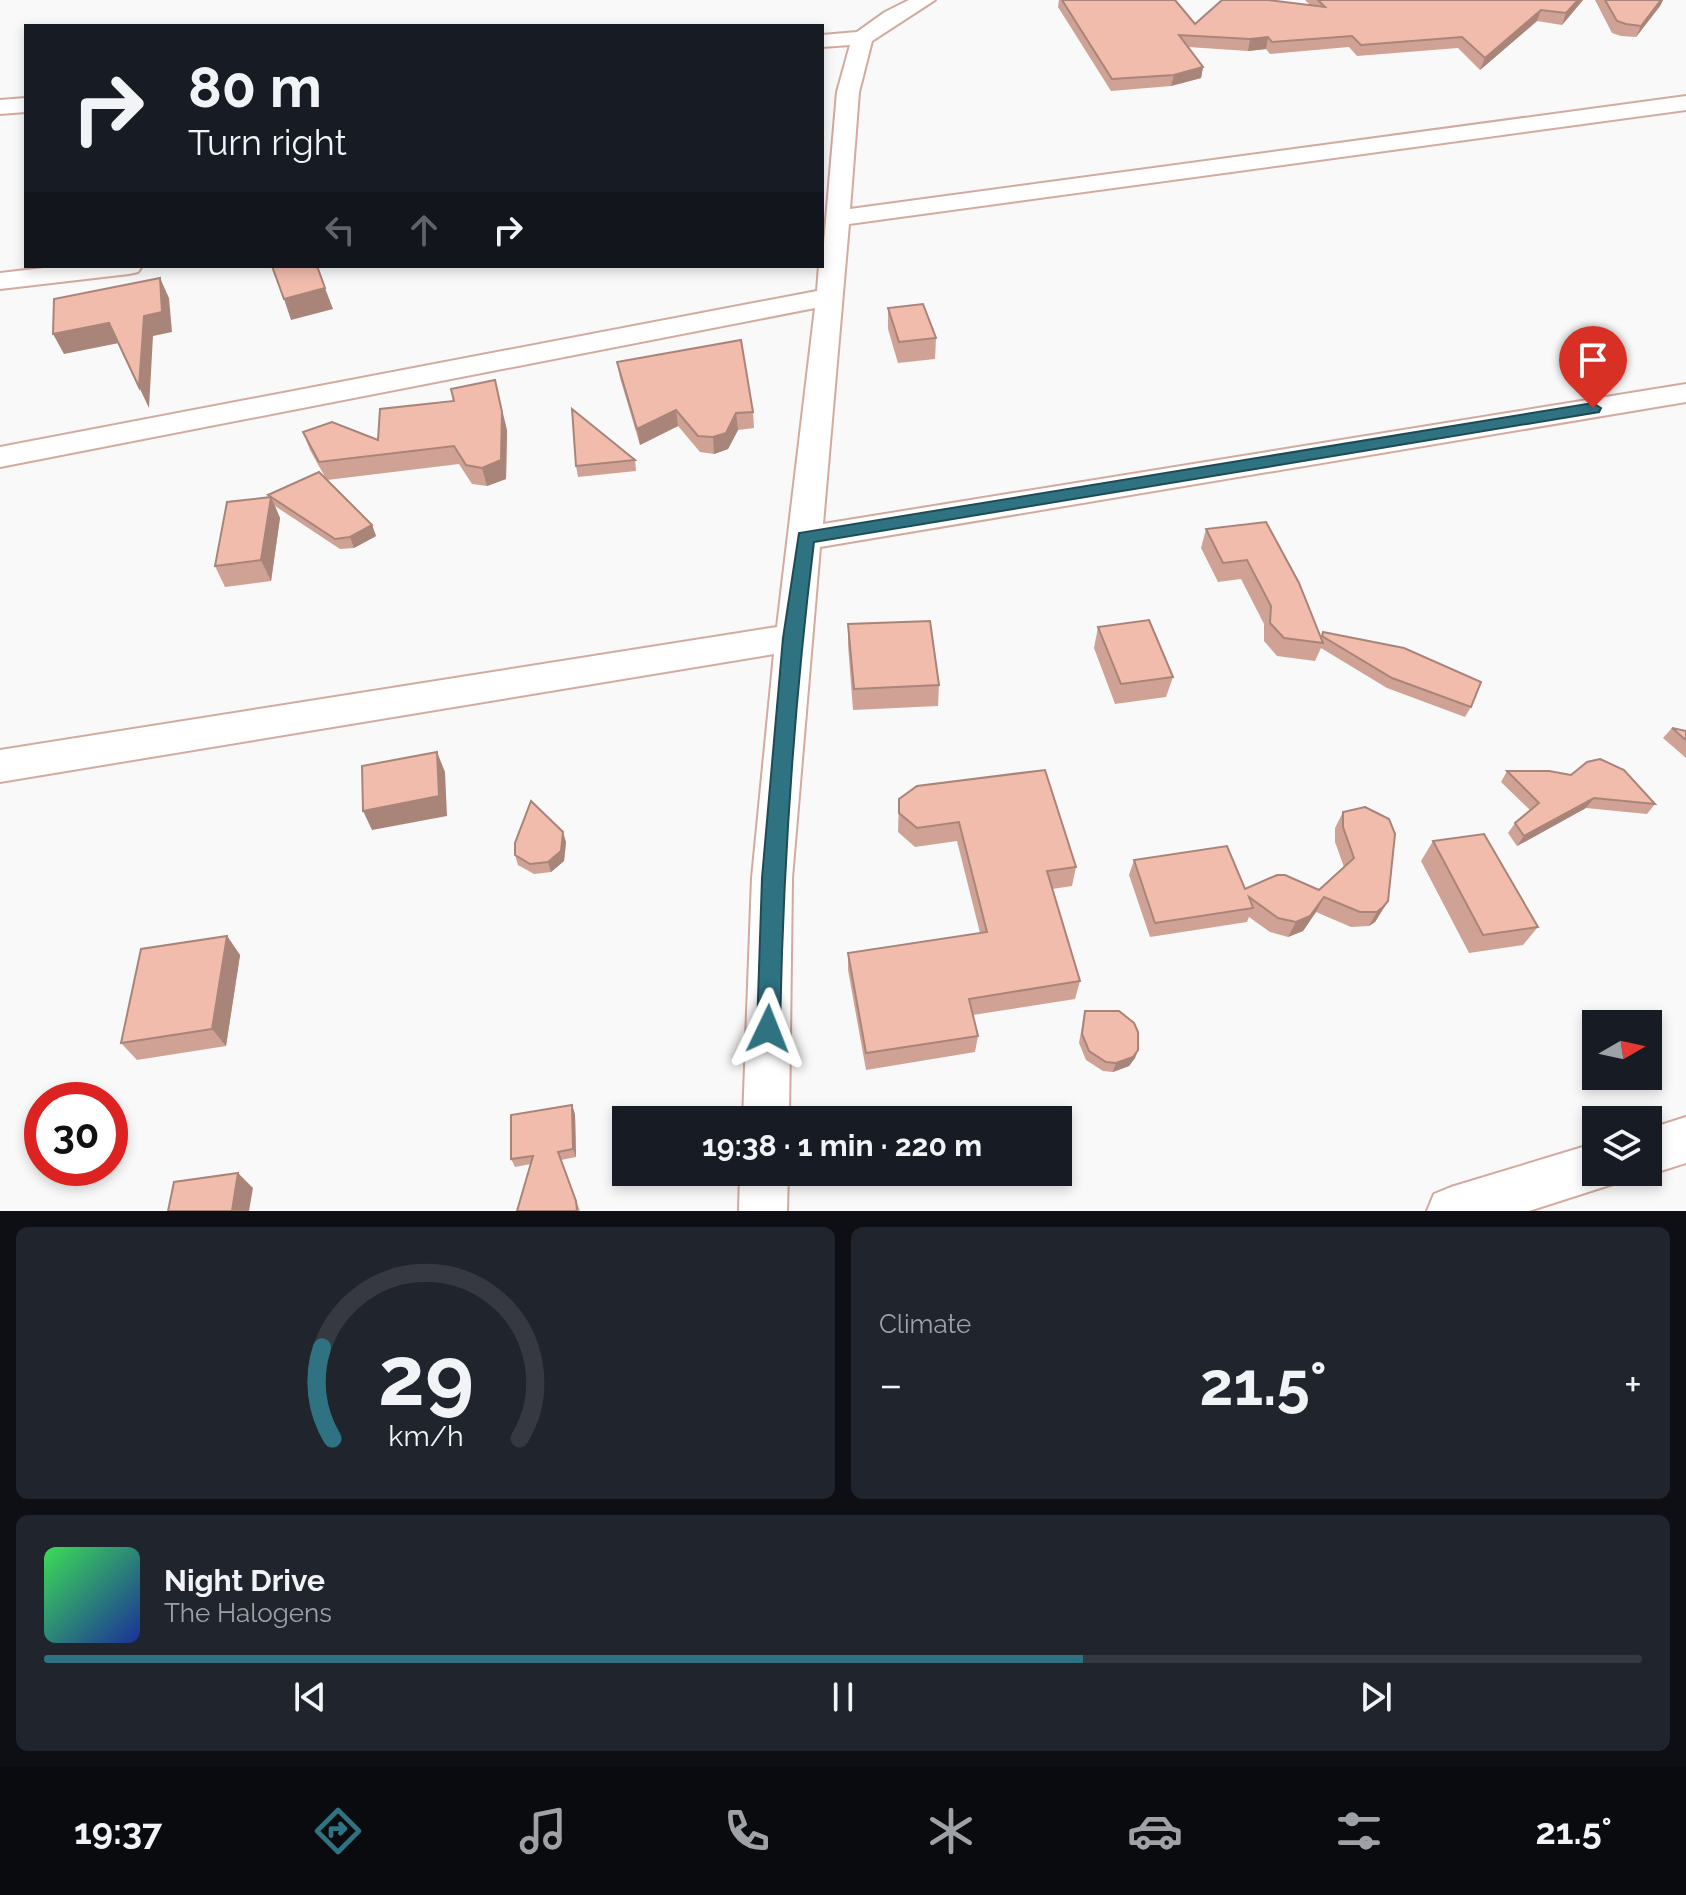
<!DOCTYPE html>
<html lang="en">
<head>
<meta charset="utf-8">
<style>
	body { margin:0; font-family:Raleway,sans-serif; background:#20242c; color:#f1f3f6; height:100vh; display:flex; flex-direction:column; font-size:30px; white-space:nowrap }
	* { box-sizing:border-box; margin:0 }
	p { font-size:26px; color:#9ea1a6 }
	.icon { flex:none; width:44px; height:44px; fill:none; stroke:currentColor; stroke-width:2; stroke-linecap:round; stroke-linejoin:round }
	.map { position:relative; height:1211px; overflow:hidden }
	.panel { display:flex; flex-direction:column; gap:16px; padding:16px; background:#0d0f14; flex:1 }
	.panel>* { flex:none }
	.hud { position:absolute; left:24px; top:24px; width:800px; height:244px; border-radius:0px; box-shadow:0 4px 12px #0003; background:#171b24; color:#f1f3f6; overflow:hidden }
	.needle { width:52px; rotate:81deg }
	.controls { position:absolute; left:1582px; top:1010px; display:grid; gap:16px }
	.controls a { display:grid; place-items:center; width:80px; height:80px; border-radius:0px; background:#171b24; box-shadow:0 4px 12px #0003; font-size:40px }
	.speed { position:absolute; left:24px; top:1082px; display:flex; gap:16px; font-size:40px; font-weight:700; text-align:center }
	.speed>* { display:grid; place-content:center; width:104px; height:104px; border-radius:50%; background:#171b24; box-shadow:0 4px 12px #0003; line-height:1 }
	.speed .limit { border:12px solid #d22; background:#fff; color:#111 }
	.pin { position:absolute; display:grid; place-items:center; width:68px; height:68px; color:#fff; margin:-82px -34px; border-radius:50% 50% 50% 0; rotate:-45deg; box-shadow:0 0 8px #0007 }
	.pin .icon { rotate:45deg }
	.me { position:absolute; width:88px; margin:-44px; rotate:2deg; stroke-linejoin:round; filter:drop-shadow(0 0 6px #0008) }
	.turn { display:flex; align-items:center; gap:28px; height:168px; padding:0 32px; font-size:36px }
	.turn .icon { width:104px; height:104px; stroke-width:2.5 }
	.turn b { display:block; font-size:56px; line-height:68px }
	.lanes { display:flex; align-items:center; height:76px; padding:0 32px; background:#0003; justify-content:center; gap:40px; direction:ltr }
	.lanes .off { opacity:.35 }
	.big { font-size:60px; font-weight:700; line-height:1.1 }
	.panel .tile { flex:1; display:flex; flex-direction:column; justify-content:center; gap:12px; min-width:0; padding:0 28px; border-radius:12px; background:#20242c }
	.panel .dial { align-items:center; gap:0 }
	.dial svg { height:208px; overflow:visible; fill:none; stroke:#363941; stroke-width:7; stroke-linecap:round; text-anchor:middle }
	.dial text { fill:#f1f3f6; stroke:none }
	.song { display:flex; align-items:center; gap:24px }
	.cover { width:96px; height:96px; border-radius:12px; background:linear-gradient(135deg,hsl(130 70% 55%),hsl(230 70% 35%)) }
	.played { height:8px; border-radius:4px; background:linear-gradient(90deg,#2f7383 65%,#363941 65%) }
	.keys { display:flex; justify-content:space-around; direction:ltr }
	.heat { display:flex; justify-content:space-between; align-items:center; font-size:44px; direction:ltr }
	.panel .tiles { flex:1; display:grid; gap:16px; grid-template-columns:1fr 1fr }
	.tile:last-child { grid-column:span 2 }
	.trip { position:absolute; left:612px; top:1106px; width:460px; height:80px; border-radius:0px; background:#171b24; box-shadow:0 4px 12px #0003; font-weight:700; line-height:80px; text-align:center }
	.tabs { display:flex; height:128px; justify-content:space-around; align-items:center; background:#090b0e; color:#9ea1a6 }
	.tabs .icon { width:56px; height:56px }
	.tabs .on { color:#2f7383 }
	.tabs b { font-size:36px; color:#f1f3f6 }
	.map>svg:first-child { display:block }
</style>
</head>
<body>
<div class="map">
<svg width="1686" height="1211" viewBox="0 0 1686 1211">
	<rect width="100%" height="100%" fill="#f9f9f9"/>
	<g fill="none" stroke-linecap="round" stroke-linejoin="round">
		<defs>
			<g id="minor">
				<path d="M909 0H935L872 41 859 92 850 209 1686 96V110L849 224 823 524 1686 384V402L820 547 792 878 789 1120H743L752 878 774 654 0 782V750L777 627 815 308 0 467V447L817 291 819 266H822L837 92 850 45 822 47V35L857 32 885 12Z"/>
				<path d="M26 98V112L0 114V100Z"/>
				<path d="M61 266H142L138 272 129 274 0 289V273Z"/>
				<path d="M1686 1117V1163L1648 1175 1640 1172H1648V1129Z"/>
				<path d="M1596 1143V1172H1617L1613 1184 1529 1211H1427L1434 1194 1451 1187Z"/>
				<path d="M740 1172H788L787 1211H739Z"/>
			</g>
		</defs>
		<use href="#minor" stroke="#d2aa9f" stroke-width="4"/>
		<use href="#minor" fill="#fff" fill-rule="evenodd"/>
	</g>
	<g fill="#d0a295">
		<path d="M1059 0H1175L1195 24 1310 5 1305 0H1583L1562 25 1537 21 1480 70 1458 48 1357 56 1349 47 1270 54 1266 49 1248 51 1188 47 1203 67 1201 78 1171 86 1111 91 1058 7Z"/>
		<path d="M1595 0H1663L1660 6 1636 37 1621 36 1612 33Z"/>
		<path d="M888 308 936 338 935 359 898 363 888 329Z"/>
		<path d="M617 362 753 412 754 428 738 430 728 449 714 454 700 452 678 426 640 445 620 378Z"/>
		<path d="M507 430 506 479 487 486 472 484 459 464 327 480 372 525 376 536 354 548 340 549 275 506 280 518 271 581 225 587 215 566 270 497 268 495 325 477 310 450 303 432 378 440Z"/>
		<path d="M635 460 636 471 578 477 576 466Z"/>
		<path d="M1266 522 1321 638 1323 632 1471 707 1465 717 1387 688 1321 648 1315 661 1277 656 1264 641V624L1241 579 1218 582 1201 548 1206 529Z"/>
		<path d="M848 624 939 685 938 706 853 710 848 645Z"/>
		<path d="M1098 627 1173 677 1166 697 1115 704 1094 648Z"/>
		<path d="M1672 728 1686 731V758L1663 738Z"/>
		<path d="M1507 771 1655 804 1647 814 1586 808 1517 846 1508 833 1515 823 1530 810 1501 782Z"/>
		<path d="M899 799 1076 867 1072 886 1052 889 1080 981 1075 999 973 1015 978 1036 975 1052 866 1070 848 970V953L980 933 957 841 915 847 898 832Z"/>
		<path d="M1343 812 1388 901 1375 922 1369 926 1351 927 1316 912 1303 931 1288 937 1270 932 1249 917 1247 922 1150 937 1129 875 1134 860 1245 889 1319 890 1344 867 1335 842V828Z"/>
		<path d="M1433 841 1538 927 1523 945 1469 953 1421 861Z"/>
		<path d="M566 842 564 861 551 872 534 874 518 865 515 855Z"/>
		<path d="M227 936 240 955 226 1046 137 1060 121 1043Z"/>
		<path d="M1085 1011 1138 1050 1135 1058 1129 1066 1113 1072 1103 1071 1086 1060 1079 1043 1083 1020Z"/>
		<path d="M575 1114 576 1157 561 1160 580 1211H517L531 1164 515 1167 511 1159Z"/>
	</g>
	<g fill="#a98479">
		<path d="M1578 0H1583L1562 25 1566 13Z"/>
		<path d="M1661 0H1663L1660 6 1636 37 1641 26Z"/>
		<path d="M1541 10 1537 21 1480 70 1485 58Z"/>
		<path d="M1268 37 1266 49 1248 51 1250 39Z"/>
		<path d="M1203 67 1201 78 1171 86 1174 75Z"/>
		<path d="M160 278 169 298 172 332 153 336 149 408 139 387 144 316Z"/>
		<path d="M325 288 333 309 291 320 284 299Z"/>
		<path d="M109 323 119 343 64 354 53 334Z"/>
		<path d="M495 380 507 430 506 479 487 486 482 468Z"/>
		<path d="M676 410 678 426 640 445 637 429Z"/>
		<path d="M736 413 738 430 728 449 714 454 713 437Z"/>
		<path d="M271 497 280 518 271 581 261 560Z"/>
		<path d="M372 525 376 536 354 548 350 537Z"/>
		<path d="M437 752 445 772 447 816 372 830 363 811Z"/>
		<path d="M1594 798 1586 808 1517 846 1524 836Z"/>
		<path d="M563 832 566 842 564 861 551 872 548 862Z"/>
		<path d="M1324 897 1316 912 1303 931 1288 937 1296 922Z"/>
		<path d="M1388 901 1375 922 1369 926 1377 912Z"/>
		<path d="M227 936 240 955 226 1046 212 1029Z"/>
		<path d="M1138 1050 1135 1058 1129 1066 1113 1072 1116 1063Z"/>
		<path d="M572 1105 575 1114 576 1157 573 1149Z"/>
		<path d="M238 1173 253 1188 249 1211H232Z"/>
	</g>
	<g fill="#f2bcad" stroke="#a98479" stroke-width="2">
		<path d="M1062 0H1175L1195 24 1222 0H1268L1325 7 1318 0H1578L1566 13 1541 10 1485 58 1462 37 1361 45 1352 36 1272 42 1268 37 1250 39 1179 35 1203 67 1174 75 1112 79Z"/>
		<path d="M1605 0H1661L1641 26 1626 24 1617 21Z"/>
		<path d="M272 266H317L325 288 284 299Z"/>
		<path d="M160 278 162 312 144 316 139 387 109 323 53 334 54 299Z"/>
		<path d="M923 304 936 338 899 342 888 308Z"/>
		<path d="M741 340 753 412 736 413 726 433 713 437 698 436 676 410 637 429 617 362Z"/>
		<path d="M495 380 502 412 501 460 482 468 466 465 454 446 319 462 303 432 332 422 378 440 380 409 454 401 451 389Z"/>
		<path d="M572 409 635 460 576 466Z"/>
		<path d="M319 472 372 525 350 537 335 539 268 495Z"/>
		<path d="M271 497 261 560 215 566 227 502Z"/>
		<path d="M1266 522 1299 583 1323 643 1284 638 1270 623 1271 606 1247 560 1223 563 1206 529Z"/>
		<path d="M1149 620 1173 677 1121 684 1098 627Z"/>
		<path d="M930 621 939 685 854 689 848 624Z"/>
		<path d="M1323 632 1404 648 1481 682 1471 707 1392 678 1322 636Z"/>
		<path d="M1672 728 1686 731V740Z"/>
		<path d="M437 752 439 796 363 811 362 766Z"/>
		<path d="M1600 759 1624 770 1655 804 1594 798 1524 836 1515 823 1539 803 1507 771H1549L1571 775 1587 762Z"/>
		<path d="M1045 770 1076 867 1047 871 1080 981 969 999 978 1036 866 1053 848 953 987 932 959 822 917 828 899 813V799L917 786Z"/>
		<path d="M531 801 563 832 561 851 548 862 530 864 515 855V843Z"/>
		<path d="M1365 807 1389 819 1395 834 1388 901 1383 907 1377 912H1360L1324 897 1310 916 1296 922 1278 918 1249 897 1253 908 1155 923 1134 860 1227 846 1245 889 1277 875H1285L1319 890 1354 858 1343 827V812Z"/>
		<path d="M1484 834 1538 927 1483 935 1433 841Z"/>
		<path d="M227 936 212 1029 121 1043 141 949Z"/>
		<path d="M1085 1011H1119L1134 1023 1138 1032V1050L1133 1057 1116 1063 1106 1062 1089 1051 1082 1034Z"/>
		<path d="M572 1105 573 1149 558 1152 576 1201 577 1211H517L533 1156 511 1159V1115Z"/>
		<path d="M238 1173 232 1211H168L174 1182Z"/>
	</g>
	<path fill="#2f7383" stroke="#1f4b55" stroke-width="2" d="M1593 403 1601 408 1599 412 814 542C794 704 783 866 780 1029L777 1037 768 1040 760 1037 757 1029 762 878 783 638 799 533Z"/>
</svg>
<div class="controls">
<a><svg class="needle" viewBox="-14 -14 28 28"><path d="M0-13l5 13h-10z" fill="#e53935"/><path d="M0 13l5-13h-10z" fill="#9ea1a6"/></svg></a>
<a><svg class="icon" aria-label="layers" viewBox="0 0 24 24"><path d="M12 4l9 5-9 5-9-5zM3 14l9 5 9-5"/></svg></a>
</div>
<div class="speed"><div class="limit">30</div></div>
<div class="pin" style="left:1593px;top:408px;background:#d93025"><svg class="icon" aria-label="arrive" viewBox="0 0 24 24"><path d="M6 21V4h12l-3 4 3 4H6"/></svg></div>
<svg class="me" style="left:768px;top:1029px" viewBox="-20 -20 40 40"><path d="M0-17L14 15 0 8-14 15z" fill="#2f7383" stroke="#fff" stroke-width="4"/></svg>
<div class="trip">19:38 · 1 min · 220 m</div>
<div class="hud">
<div class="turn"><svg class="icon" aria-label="right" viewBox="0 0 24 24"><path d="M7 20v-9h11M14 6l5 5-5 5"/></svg><div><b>80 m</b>Turn right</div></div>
<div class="lanes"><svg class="icon off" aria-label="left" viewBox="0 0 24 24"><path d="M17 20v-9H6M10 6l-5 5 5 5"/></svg><svg class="icon off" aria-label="ahead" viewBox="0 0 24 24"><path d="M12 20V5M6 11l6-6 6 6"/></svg><svg class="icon" aria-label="right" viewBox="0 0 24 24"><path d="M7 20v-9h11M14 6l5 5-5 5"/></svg></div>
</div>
</div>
<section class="panel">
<div class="tiles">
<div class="tile dial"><svg viewBox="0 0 100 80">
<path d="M14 69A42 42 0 1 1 86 69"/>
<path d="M14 69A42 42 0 0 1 10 34" stroke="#2f7383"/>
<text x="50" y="56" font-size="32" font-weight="700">29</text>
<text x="50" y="72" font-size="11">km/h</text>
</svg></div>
<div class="tile"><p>Climate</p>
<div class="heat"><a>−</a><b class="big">21.5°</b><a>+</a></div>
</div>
<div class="tile">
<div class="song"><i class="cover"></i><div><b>Night Drive</b><p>The Halogens</p></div></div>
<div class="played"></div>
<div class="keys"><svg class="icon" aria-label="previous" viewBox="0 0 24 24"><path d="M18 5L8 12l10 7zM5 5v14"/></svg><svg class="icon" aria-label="pause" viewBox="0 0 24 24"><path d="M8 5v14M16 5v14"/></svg><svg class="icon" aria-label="next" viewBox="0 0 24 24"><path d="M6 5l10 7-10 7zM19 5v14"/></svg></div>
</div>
</div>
</section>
<nav class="tabs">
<b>19:37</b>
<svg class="icon on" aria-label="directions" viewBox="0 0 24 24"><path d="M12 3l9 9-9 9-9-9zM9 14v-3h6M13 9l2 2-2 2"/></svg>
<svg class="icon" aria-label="music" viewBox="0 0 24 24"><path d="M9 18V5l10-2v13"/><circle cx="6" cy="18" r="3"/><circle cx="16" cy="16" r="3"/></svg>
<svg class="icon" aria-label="phone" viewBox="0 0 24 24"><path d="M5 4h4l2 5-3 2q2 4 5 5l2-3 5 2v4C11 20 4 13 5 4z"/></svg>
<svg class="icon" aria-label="climate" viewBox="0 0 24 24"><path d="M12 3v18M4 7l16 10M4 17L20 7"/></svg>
<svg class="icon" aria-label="car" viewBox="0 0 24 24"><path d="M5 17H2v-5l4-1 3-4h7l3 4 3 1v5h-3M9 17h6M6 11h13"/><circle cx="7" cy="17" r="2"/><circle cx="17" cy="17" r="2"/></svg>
<svg class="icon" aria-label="filters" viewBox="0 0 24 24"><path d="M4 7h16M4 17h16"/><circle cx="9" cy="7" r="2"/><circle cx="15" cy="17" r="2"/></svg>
<b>21.5°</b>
</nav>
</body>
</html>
